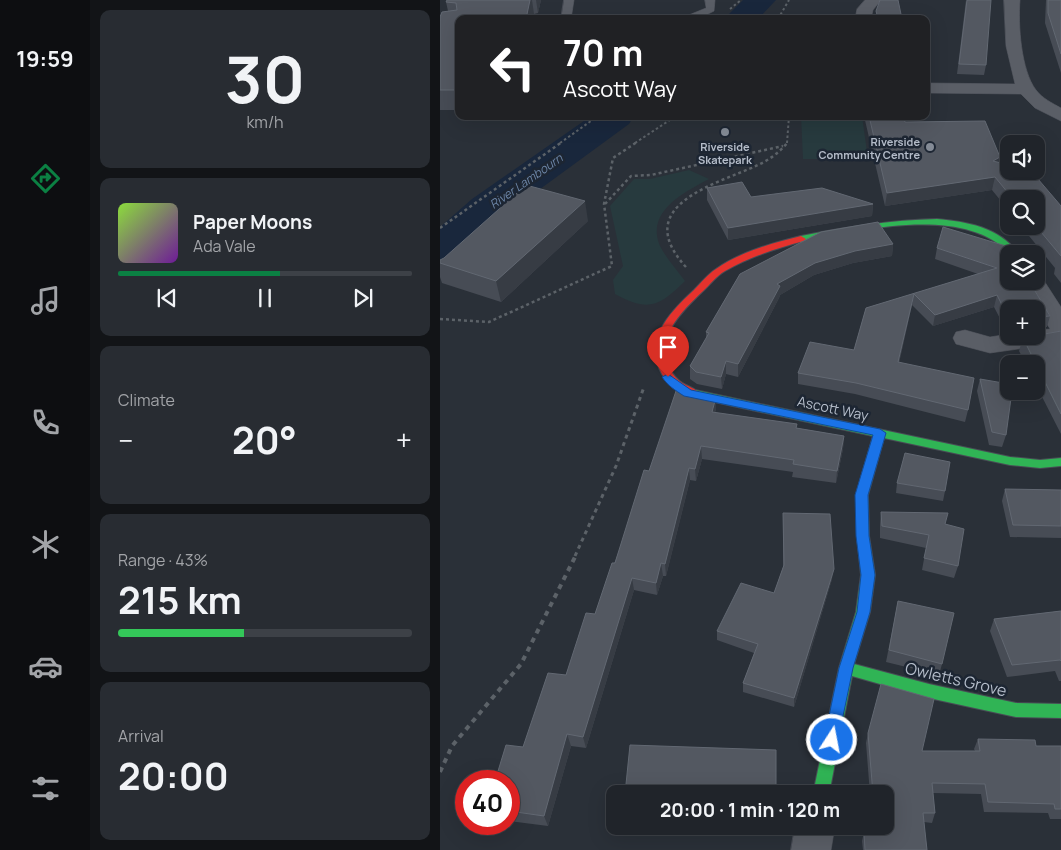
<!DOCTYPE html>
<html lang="en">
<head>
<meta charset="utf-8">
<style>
	body { margin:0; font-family:Manrope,sans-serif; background:#282c32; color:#f1f3f6; height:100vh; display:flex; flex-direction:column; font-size:19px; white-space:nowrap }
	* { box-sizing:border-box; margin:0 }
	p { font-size:16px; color:#a2a4a8 }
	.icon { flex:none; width:28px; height:28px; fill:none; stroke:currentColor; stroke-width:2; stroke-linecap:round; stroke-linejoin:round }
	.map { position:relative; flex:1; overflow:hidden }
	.drawer { display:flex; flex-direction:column; gap:10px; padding:10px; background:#121417; width:350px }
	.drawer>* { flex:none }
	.guide { position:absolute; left:15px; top:15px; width:475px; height:105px; border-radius:10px; box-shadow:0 5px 20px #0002,0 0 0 1px #3d4147; background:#202124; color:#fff; overflow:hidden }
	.tools { position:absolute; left:560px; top:135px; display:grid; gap:10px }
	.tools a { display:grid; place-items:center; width:45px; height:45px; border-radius:10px; background:#20242a; box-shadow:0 5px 20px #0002,0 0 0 1px #3d4147; font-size:25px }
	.speed { position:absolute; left:15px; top:770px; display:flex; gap:10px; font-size:25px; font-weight:700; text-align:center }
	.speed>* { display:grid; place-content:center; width:65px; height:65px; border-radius:50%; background:#20242a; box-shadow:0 5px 20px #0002,0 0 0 1px #3d4147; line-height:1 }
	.speed .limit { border:8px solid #d22; background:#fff; color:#111 }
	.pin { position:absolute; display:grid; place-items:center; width:42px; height:42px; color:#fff; margin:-51px -21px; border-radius:50% 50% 50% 0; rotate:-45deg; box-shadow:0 0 5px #0007 }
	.pin .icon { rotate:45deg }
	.me { position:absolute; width:55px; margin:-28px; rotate:11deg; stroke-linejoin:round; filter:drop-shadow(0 0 4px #0008) }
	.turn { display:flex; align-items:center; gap:18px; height:105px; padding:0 25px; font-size:22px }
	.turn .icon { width:65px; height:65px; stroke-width:2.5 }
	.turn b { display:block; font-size:35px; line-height:42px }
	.big { font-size:38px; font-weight:700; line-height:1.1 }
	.drawer .widget { flex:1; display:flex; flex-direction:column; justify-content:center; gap:8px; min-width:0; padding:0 18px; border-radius:10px; background:#282c32 }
	.drawer .dial { align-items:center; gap:0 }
	.dial b { font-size:65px; line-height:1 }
	.song { display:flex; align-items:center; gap:15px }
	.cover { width:60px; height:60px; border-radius:8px; background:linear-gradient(135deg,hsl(90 70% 55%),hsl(280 70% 35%)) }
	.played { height:5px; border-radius:2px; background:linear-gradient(90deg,#0b8043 55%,#3d4147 55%) }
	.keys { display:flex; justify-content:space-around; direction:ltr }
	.heat { display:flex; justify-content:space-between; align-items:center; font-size:28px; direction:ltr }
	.charge { height:8px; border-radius:4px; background:linear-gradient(90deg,#34c759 43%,#3d4147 0) }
	.trip { position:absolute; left:166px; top:785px; width:288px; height:50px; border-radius:10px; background:#20242a; box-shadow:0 5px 20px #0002,0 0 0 1px #3d4147; font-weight:700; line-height:50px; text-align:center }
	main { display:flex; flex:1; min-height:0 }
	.tab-bar { display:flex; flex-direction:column; width:90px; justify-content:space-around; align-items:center; background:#0d0e11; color:#a2a4a8 }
	.tab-bar .icon { width:35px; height:35px }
	.tab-bar .active { color:#0b8043 }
	.tab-bar b { font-size:22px; color:#f1f3f6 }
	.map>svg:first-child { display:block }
</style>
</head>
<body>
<main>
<nav class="tab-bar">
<b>19:59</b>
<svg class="icon active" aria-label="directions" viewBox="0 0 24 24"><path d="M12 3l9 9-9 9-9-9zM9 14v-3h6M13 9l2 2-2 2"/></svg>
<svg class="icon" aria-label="music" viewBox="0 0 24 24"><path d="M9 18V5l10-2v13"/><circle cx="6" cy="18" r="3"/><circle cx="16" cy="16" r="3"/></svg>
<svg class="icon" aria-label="phone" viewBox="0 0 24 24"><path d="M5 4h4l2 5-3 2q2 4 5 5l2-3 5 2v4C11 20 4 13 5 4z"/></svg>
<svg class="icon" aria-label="climate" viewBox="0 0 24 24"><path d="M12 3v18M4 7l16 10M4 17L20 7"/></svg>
<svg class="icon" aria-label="car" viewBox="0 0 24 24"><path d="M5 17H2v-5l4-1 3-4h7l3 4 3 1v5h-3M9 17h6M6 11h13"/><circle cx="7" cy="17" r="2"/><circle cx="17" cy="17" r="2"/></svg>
<svg class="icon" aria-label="filters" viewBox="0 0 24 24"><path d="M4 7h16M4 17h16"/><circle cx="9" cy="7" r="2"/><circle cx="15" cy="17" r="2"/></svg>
</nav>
<section class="drawer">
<div class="widget dial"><b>30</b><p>km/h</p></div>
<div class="widget">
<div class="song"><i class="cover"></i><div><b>Paper Moons</b><p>Ada Vale</p></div></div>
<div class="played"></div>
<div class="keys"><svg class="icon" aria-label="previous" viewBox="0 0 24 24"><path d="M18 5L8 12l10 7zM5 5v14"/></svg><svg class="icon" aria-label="pause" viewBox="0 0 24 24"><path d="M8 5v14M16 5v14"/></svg><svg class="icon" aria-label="next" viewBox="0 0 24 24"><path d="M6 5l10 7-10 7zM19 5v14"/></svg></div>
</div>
<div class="widget"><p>Climate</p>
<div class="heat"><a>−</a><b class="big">20°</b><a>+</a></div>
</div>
<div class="widget"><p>Range · 43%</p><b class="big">215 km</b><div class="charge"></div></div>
<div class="widget"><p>Arrival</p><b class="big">20:00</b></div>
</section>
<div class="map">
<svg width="621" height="850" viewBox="0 0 621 850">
	<rect width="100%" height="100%" fill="#2a3038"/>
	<g fill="#273a3e">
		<path d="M361 116H422L428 159H363Z"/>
		<path d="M249 170 269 179C245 192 205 211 220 246 226 258 237 270 245 281 219 307 208 312 175 294L173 280 183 266 170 206 194 179H210Z"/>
	</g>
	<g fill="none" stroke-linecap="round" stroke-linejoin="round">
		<g fill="#19273c" fill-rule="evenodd">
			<path d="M303 0H336L318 19H284Z"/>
			<path d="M151 116H194L189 124 62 217 16 261 0 264V227L32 199Z"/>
		</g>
		<defs>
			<g id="lane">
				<path d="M124 0H134L131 19H121Z"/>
				<path d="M265 0H275L274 11 258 19H239L266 8Z"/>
			</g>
			<g id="street">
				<path d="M425 0H441L433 10 431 19H415L417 9Z"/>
				<path d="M564 0H580C578 25 581 70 596 90 602 98 612 103 621 108V121L595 108 581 94 486 93V83L575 84 566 46Z"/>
				<path d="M596 275 601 276 621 307V343L550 353 516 344 513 338 516 332 525 330 550 337 569 334V336H596V330L610 329 581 281H596Z"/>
				<path d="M355 826H395L391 850H351Z"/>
			</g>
			<g id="fast">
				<path d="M497 219C528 222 559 227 579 254H570C524 204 420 230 361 242L356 239 361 236C406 227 451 220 497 219Z"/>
				<path d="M255 390 570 457 600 460 621 458V466L600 468 570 465 444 438 428 495 429 536 435 575 430 612 414 664 489 684 576 703 621 704V718L576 717 489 698 412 676 389 794H373L399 668 416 612 421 575 417 536 416 495 433 436 251 397 250 394 251 391Z"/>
			</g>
			<path id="jam" d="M361 236 366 239 364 241C337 248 309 257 285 271 276 276 270 285 262 292 240 313 214 338 231 371 240 387 253 385 260 394L255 398C241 394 230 387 222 374 203 340 230 312 254 290 261 283 268 274 276 269 300 252 333 243 361 236Z"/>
		</defs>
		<use href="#lane" stroke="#484c55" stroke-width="1"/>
		<use href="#street" stroke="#484c55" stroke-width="1"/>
		<use href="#fast" stroke="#484c55" stroke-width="2"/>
		<use href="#jam" stroke="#484c55" stroke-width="2"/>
		<g stroke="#5c6268" stroke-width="2" stroke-dasharray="2.5 2.5" stroke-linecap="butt">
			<path d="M290 9 301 0"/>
			<path d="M338 19 349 0"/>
			<path d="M120 143 158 116"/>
			<path d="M195 143 236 116"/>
			<path d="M347 143 349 116"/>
		</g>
		<g stroke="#5c6268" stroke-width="2.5" stroke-dasharray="3 3" stroke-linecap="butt">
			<path d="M165 204 191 176 211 175 343 146"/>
			<path d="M0 228 122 142"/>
			<path d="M246 267C189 205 277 184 318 165 329 160 340 152 348 142"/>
			<path d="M0 319 49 322 172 266 164 204 173 158 197 142"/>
		</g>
		<path stroke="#5c6268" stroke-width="3" stroke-dasharray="4 4" stroke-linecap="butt" d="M135 556 176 466 204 387"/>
		<path stroke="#5c6268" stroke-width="4" stroke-dasharray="5 5" stroke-linecap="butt" d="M0 772 12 746 81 664 136 555"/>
		<use href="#lane" fill="#5a5e66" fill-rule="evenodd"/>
		<use href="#street" fill="#5a5e66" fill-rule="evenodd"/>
		<use href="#fast" fill="#30b455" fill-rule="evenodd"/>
		<use href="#jam" fill="#e5322d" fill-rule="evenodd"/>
	</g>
	<g fill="#474c55">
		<path d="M7 0H101L98 13 94 14 93 19H19V110H0V17L8 11 6 2Z"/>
		<path d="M526 0 546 65 544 75 517 74Z"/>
		<path d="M606 0H621V73L605 23Z"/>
		<path d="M424 116H463L465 122 559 162 621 206V283L614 274 615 268 581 226H596V199H569V211L552 190 445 206Z"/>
		<path d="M267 188 311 197 433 204 432 216 288 240 267 200Z"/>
		<path d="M148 221 61 302 2 283 0 277V260Z"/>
		<path d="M453 244 452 256 413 263 374 275 340 295 339 298 298 377 286 374 282 389 257 384 250 379V366L266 339V332L300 274Z"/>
		<path d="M497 248 569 254 610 316 607 327 596 329V309H569V333L567 332 554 307 493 326 472 305 459 363 528 410 525 422 415 394 358 384V373L414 350 426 308 538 274 495 259Z"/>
		<path d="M621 331V434L596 385V364H586L579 351 583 338Z"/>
		<path d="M540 379 566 435 562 447 549 445 537 391Z"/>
		<path d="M276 397V409L275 413 357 428 404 436 403 449 396 483 352 477 353 472 262 459 256 481 250 480 226 576H223L217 595 194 590 146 748 131 746 108 826 69 821V781L83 747 126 675 155 614 209 471Z"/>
		<path d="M457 483 505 491 503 501 456 493Z"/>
		<path d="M565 489 621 490V538L570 537 562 501Z"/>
		<path d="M441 512 505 524 518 566 514 578 482 570 486 548 440 538V524Z"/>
		<path d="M343 513 392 579 354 707 303 692V683L314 653 277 640V631L334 593 343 567Z"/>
		<path d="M458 601 502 664 499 675 446 662Z"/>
		<path d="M621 611V681H619L615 671 567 677 550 631 554 619Z"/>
		<path d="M428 733 482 751H535L534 749 538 739 596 746H621V819H610L608 813 544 812 541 794 493 793 495 813 492 823 484 822 487 850H423L422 841 424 832H433V826H445V794H430L426 743Z"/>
	</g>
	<g fill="#373c44">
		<path d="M90 0H92L94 14 93 19H86Z"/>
		<path d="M96 0H101L98 13Z"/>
		<path d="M560 157 557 170 553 161Z"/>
		<path d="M555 177 552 190 445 206 447 193Z"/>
		<path d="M145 201 148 221 61 302 56 281Z"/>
		<path d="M433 204 432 216 288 240V228Z"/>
		<path d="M453 244 452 256 413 263 374 275 340 295 339 298 298 377V364L337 284 375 263 415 251Z"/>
		<path d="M474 294 472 305 456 374 458 362Z"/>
		<path d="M557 295 554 307 493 326 495 315Z"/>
		<path d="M286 361V374L282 389 281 377Z"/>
		<path d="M276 397V409L272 425V412Z"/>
		<path d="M404 436 403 449 396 483 397 471Z"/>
		<path d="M261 446 262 459 256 481 255 469Z"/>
		<path d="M249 468 250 480 226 576 225 564Z"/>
		<path d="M221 563 223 576 217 595 216 583Z"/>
		<path d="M394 569 392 579 354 707V698Z"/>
		<path d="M192 578 194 590 146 748 143 737Z"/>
		<path d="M127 734 131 746 108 826 104 816Z"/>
	</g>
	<g fill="#535861" stroke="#626872">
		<path d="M7 0H90L86 19H19V90H0V17L2 12 17 10 16 3 6 2Z"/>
		<path d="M440 0H458L462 19H438L436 11Z"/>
		<path d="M527 0H551L546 65 519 64Z"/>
		<path d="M608 0H621V54L608 13Z"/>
		<path d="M429 116H463L465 122 545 121 560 157 553 161 569 165V171L592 172 621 206V256L596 226V199H573L555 177 447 193Z"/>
		<path d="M302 182 311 197 382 188 433 204 288 228 267 188Z"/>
		<path d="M86 185 145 201 56 281 0 263V260L4 258Z"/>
		<path d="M438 222 453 244 415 251 375 263 337 284 340 286 298 364 286 361 281 377 256 372 250 366 269 333 266 332 300 274 381 232Z"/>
		<path d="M503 227 566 246 570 250 583 252 584 254H569V281H589L610 316 598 317 597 323H596V309H569V319L557 295 495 315 474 294 458 362 534 378 528 410 416 383 358 373 370 342 414 350 426 308 557 268 497 248Z"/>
		<path d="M621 331V414L583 338Z"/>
		<path d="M540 379 569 384V391H572L566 435 552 432Z"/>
		<path d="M237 388 276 397 272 412 357 424 356 428 404 436 397 471 353 464 354 460 261 446 255 469 249 468 225 564 221 563 216 583 192 578 143 737 127 734 104 816 69 811V781H55L66 745 83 747 108 673 126 675 146 613 155 614 172 563H175L204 470 209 471Z"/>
		<path d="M465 453 510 462 505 491 457 483Z"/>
		<path d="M565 489 621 490V526L573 525Z"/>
		<path d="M441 512 508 513 505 524 524 529 518 566 484 558 489 535 442 526Z"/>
		<path d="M343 513 390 514 394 569 354 698 303 683 318 644 277 631 301 583 334 593 344 565Z"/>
		<path d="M458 601 514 613 502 664 449 650Z"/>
		<path d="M621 611V661L620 660 572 665 554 619Z"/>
		<path d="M441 684 494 699 482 751H540L538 739 595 740 596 746H621V809H615L614 804 548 802 545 784 492 783 495 813H483L487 850H425L424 832H436V826H445V794H433L428 733Z"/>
		<path d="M190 745 336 750V794H185Z"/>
	</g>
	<path fill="#1a73e8" stroke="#114b97" d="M228 374 251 390 440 429 446 433 428 495 429 536 435 575 430 612 413 668 397 745 392 747 387 745 384 740 399 668 417 612 421 575 416 536 415 495 433 435 244 396C235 390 228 386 222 377Z"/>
	<g fill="#848b96" stroke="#1d2633" stroke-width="2">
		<circle cx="285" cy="132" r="5"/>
		<circle cx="490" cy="147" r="5"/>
	</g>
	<g text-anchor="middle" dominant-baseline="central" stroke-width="5" stroke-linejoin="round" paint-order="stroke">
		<g font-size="11" font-weight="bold" fill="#b4bcc9" stroke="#1d2633" text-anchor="end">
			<text x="480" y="141">Riverside<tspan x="480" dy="13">Community Centre</tspan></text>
			<text x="285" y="146" text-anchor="middle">Riverside<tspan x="285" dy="13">Skatepark</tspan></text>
		</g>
		<g font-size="12" font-style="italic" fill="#6d86a8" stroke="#1d2633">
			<text transform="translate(86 181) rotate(-35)">River Lambourn</text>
		</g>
		<g font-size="14" fill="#b4bcc9" stroke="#1d2633">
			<text transform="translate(393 408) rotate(12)">Ascott Way</text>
		</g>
		<g font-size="16" fill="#b4bcc9" stroke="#1d2633">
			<text transform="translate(516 679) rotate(13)">Owletts Grove</text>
		</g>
	</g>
</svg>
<div class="tools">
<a><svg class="icon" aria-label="sound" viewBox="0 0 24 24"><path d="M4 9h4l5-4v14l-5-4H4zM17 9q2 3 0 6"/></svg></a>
<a><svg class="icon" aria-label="search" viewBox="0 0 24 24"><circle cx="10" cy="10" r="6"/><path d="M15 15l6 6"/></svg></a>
<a><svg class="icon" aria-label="layers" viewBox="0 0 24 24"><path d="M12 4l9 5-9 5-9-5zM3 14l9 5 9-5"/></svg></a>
<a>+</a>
<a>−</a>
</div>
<div class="speed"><div class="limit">40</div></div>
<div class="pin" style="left:228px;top:377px;background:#d93025"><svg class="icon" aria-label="arrive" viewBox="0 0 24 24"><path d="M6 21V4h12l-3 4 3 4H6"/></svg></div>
<svg class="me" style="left:392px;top:740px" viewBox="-20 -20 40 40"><circle r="17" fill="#1a73e8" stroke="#fff" stroke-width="3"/><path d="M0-11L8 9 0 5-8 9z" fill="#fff"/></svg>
<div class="trip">20:00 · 1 min · 120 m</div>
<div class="guide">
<div class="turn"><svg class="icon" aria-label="left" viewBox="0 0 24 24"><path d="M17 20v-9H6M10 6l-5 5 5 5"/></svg><div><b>70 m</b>Ascott Way</div></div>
</div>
</div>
</main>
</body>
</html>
